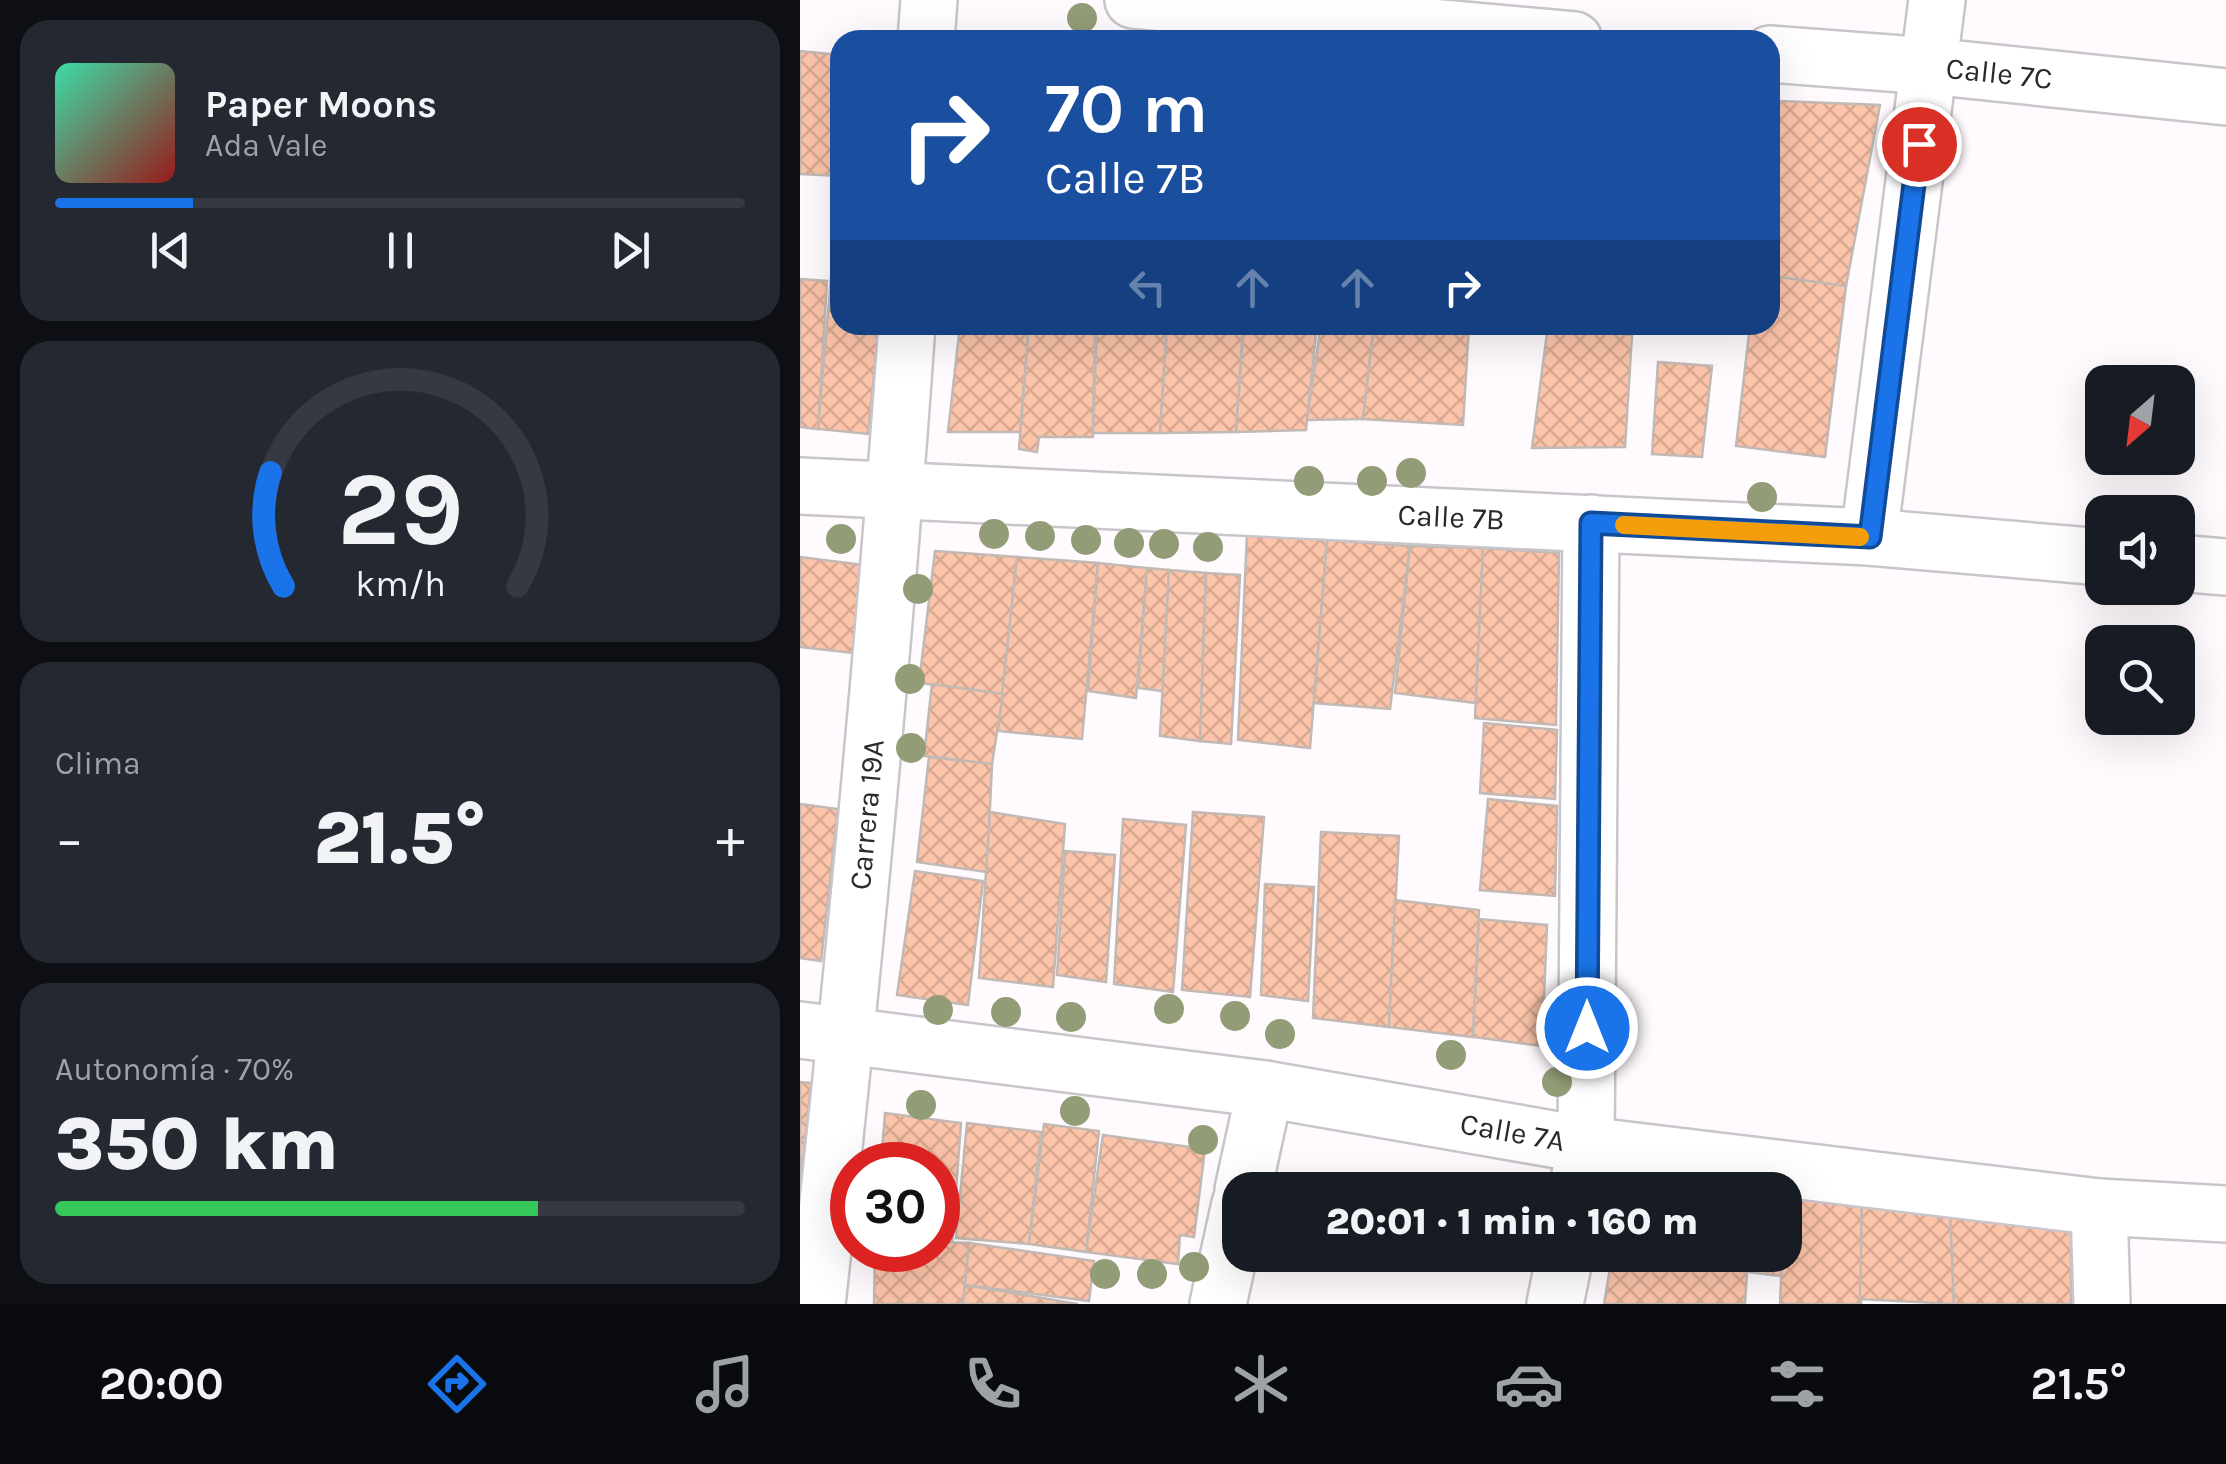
<!DOCTYPE html>
<html lang="es">
<head>
<meta charset="utf-8">
<style>
	body { margin:0; font-family:Karla,sans-serif; background:#242831; color:#f1f3f6; height:100vh; display:flex; flex-direction:column; font-size:38px; white-space:nowrap }
	* { box-sizing:border-box; margin:0 }
	p { font-size:32px; color:#9ea1a6 }
	.icon { flex:none; width:55px; height:55px; fill:none; stroke:currentColor; stroke-width:2; stroke-linecap:round; stroke-linejoin:round }
	.map { position:relative; flex:1; overflow:hidden }
	.sheet { display:flex; flex-direction:column; gap:20px; padding:20px; background:#0d0f14; width:800px }
	.sheet>* { flex:none }
	.banner { position:absolute; left:30px; top:30px; width:950px; height:305px; border-radius:30px; box-shadow:0 10px 40px #0002; background:#1a4fa0; color:#fff; overflow:hidden }
	.needle { width:65px; rotate:208deg }
	.controls { position:absolute; left:1285px; top:365px; display:grid; gap:20px }
	.controls a { display:grid; place-items:center; width:110px; height:110px; border-radius:20px; background:#171b24; box-shadow:0 10px 40px #0002; font-size:50px }
	.speed { position:absolute; left:30px; top:1142px; display:flex; gap:20px; font-size:50px; font-weight:700; text-align:center }
	.speed>* { display:grid; place-content:center; width:130px; height:130px; border-radius:50%; background:#171b24; box-shadow:0 10px 40px #0002; line-height:1 }
	.speed .limit { border:15px solid #d22; background:#fff; color:#111 }
	.pin { position:absolute; display:grid; place-items:center; width:85px; height:85px; color:#fff; margin:-42px; border:5px solid #fff; border-radius:50%; box-shadow:0 2px 10px #0007 }
	.me { position:absolute; width:110px; margin:-55px; rotate:0deg; stroke-linejoin:round; filter:drop-shadow(0 0 8px #0008) }
	.turn { display:flex; align-items:center; gap:35px; height:210px; padding:0 50px; font-size:45px }
	.turn .icon { width:130px; height:130px; stroke-width:2.5 }
	.turn b { display:block; font-size:70px; line-height:85px }
	.lanes { display:flex; align-items:center; height:95px; padding:0 50px; background:#0003; justify-content:center; gap:50px; direction:ltr }
	.lanes .off { opacity:.35 }
	.big { font-size:75px; font-weight:800; line-height:1.1 }
	.sheet .widget { flex:1; display:flex; flex-direction:column; justify-content:center; gap:15px; min-width:0; padding:0 35px; border-radius:30px; background:#242831 }
	.sheet .dial { align-items:center; gap:0 }
	.dial svg { height:260px; overflow:visible; fill:none; stroke:#363941; stroke-width:7; stroke-linecap:round; text-anchor:middle }
	.dial text { fill:#f1f3f6; stroke:none }
	.song { display:flex; align-items:center; gap:30px }
	.cover { width:120px; height:120px; border-radius:15px; background:linear-gradient(135deg,hsl(160 70% 55%),hsl(0 70% 35%)) }
	.played { height:10px; border-radius:5px; background:linear-gradient(90deg,#1a73e8 20%,#363941 20%) }
	.keys { display:flex; justify-content:space-around; direction:ltr }
	.heat { display:flex; justify-content:space-between; align-items:center; font-size:55px; direction:ltr }
	.charge { height:15px; border-radius:8px; background:linear-gradient(90deg,#34c759 70%,#363941 0) }
	.trip { position:absolute; left:422px; top:1172px; width:580px; height:100px; border-radius:30px; background:#171b24; box-shadow:0 10px 40px #0002; font-weight:800; line-height:100px; text-align:center }
	.tabs { display:flex; height:160px; justify-content:space-around; align-items:center; background:#090b0e; color:#9ea1a6 }
	.tabs .icon { width:70px; height:70px }
	.tabs .active { color:#1a73e8 }
	.tabs b { font-size:45px; color:#f1f3f6 }
	main { display:flex; flex:1; min-height:0 }
	.map>svg:first-child { display:block }
</style>
</head>
<body>
<main>
<section class="sheet">
<div class="widget">
<div class="song"><i class="cover"></i><div><b>Paper Moons</b><p>Ada Vale</p></div></div>
<div class="played"></div>
<div class="keys"><svg class="icon" aria-label="previous" viewBox="0 0 24 24"><path d="M18 5L8 12l10 7zM5 5v14"/></svg><svg class="icon" aria-label="pause" viewBox="0 0 24 24"><path d="M8 5v14M16 5v14"/></svg><svg class="icon" aria-label="next" viewBox="0 0 24 24"><path d="M6 5l10 7-10 7zM19 5v14"/></svg></div>
</div>
<div class="widget dial"><svg viewBox="0 0 100 80">
<path d="M14 69A42 42 0 1 1 86 69"/>
<path d="M14 69A42 42 0 0 1 10 34" stroke="#1a73e8"/>
<text x="50" y="56" font-size="32" font-weight="700">29</text>
<text x="50" y="72" font-size="11">km/h</text>
</svg></div>
<div class="widget"><p>Clima</p>
<div class="heat"><a>−</a><b class="big">21.5°</b><a>+</a></div>
</div>
<div class="widget"><p>Autonomía · 70%</p><b class="big">350 km</b><div class="charge"></div></div>
</section>
<div class="map">
<svg width="1426" height="1304" viewBox="0 0 1426 1304">
	<defs>
		<pattern id="building-cross-hatch" width="8" height="8" patternUnits="userSpaceOnUse" patternTransform="scale(2.5)"><rect width="8" height="8" fill="#fcc4a9"/><path d="M0 0l8 8M0 8l8-8" fill="none" stroke="#d8a892"/></pattern>
	</defs>
	<rect width="100%" height="100%" fill="#fefafe"/>
	<g fill="url(#building-cross-hatch)" stroke="#c2b9b4" stroke-width="2.5">
		<path d="M0 51 40 55V176L0 174Z"/>
		<path d="M980 101 1080 105 1046 286 970 276V173Z"/>
		<path d="M970 276 1046 286 1025 457 936 446 950 325H970Z"/>
		<path d="M31 277 40 279V325H79L68 434 18 429Z"/>
		<path d="M0 279 27 281 18 429 0 427Z"/>
		<path d="M160 325H229L220 432H148Z"/>
		<path d="M229 325H295L293 437H239L237 452 219 449Z"/>
		<path d="M297 325H367L360 433H293Z"/>
		<path d="M367 325H443L436 432 360 433Z"/>
		<path d="M444 325H517L506 430 436 432Z"/>
		<path d="M521 325H574L563 419 507 420Z"/>
		<path d="M574 325H669L663 425 563 419Z"/>
		<path d="M748 325 832 335 825 447 732 448Z"/>
		<path d="M898 325H937L936 332Z"/>
		<path d="M858 362 912 366 902 457 852 454Z"/>
		<path d="M447 533 527 540 510 748 438 740Z"/>
		<path d="M527 540 610 546 590 709 514 703Z"/>
		<path d="M610 546 683 548 676 703 595 693Z"/>
		<path d="M683 548 759 553 756 725 675 718Z"/>
		<path d="M135 551 217 557 203 694 119 683Z"/>
		<path d="M0 557 64 565 55 653 0 647Z"/>
		<path d="M217 557 298 563 282 739 198 731Z"/>
		<path d="M298 563 347 568 336 698 288 691Z"/>
		<path d="M347 568 369 570 363 691 338 688Z"/>
		<path d="M369 570 406 573 400 741 360 736Z"/>
		<path d="M406 573 440 575 431 744 400 741Z"/>
		<path d="M132 684 203 694 192 764 124 756Z"/>
		<path d="M684 723 757 730 755 799 680 793Z"/>
		<path d="M129 757 192 764 187 872 117 862Z"/>
		<path d="M688 799 757 806 755 896 680 890Z"/>
		<path d="M0 804 38 809 21 961 0 958Z"/>
		<path d="M190 812 265 824 253 987 179 978Z"/>
		<path d="M393 812 464 817 450 997 382 990Z"/>
		<path d="M323 819 386 825 373 992 314 984Z"/>
		<path d="M521 832 599 836 589 1027 513 1018Z"/>
		<path d="M265 851 315 855 306 982 257 975Z"/>
		<path d="M115 871 183 881 168 1005 97 995Z"/>
		<path d="M465 884 514 887 508 1001 461 995Z"/>
		<path d="M595 900 679 910 673 1037 589 1027Z"/>
		<path d="M679 919 747 925 742 1046 673 1037Z"/>
		<path d="M0 1082 11 1083 0 1189Z"/>
		<path d="M85 1113 161 1123 152 1244 138 1242V1165H81Z"/>
		<path d="M167 1123 241 1132 229 1244 156 1238Z"/>
		<path d="M244 1124 299 1131 286 1252 229 1244Z"/>
		<path d="M303 1135 405 1149 394 1237 380 1235 378 1264 286 1252Z"/>
		<path d="M828 1174 916 1183 915 1190H825Z"/>
		<path d="M985 1191 1062 1200 1061 1304H980L982 1255H985Z"/>
		<path d="M1062 1200 1150 1210 1154 1304 1060 1299Z"/>
		<path d="M1150 1210 1271 1225V1304H1154Z"/>
		<path d="M138 1242 169 1243 163 1304H74L75 1250H138Z"/>
		<path d="M169 1243 294 1261 289 1301 165 1285Z"/>
		<path d="M813 1255H908L906 1267Z"/>
		<path d="M908 1255H982L981 1276 906 1267Z"/>
		<path d="M812 1256 947 1272 945 1304H804Z"/>
		<path d="M165 1285 278 1304H163Z"/>
	</g>
	<g fill="none" stroke-linecap="round" stroke-linejoin="round">
		<defs>
			<g id="minor">
				<path d="M333 0 774 40"/>
				<path d="M126 40 129 0"/>
				<path id="s1" d="M970 54 1129 66 1426 97"/>
				<path id="s2" d="M0 486 1069 537 1302 557"/>
				<path d="M1069 537 1137 0"/>
				<path d="M1378 563 1426 567"/>
				<path id="s3" d="M0 1030 465 1089 786 1145 1299 1207 1426 1214"/>
				<path d="M443 1190 465 1089"/>
				<path d="M777 1190 786 1145 791 523"/>
				<path d="M1299 1207 1302 1304"/>
				<path id="s4" d="M17 1304C53 978 84 652 107 325"/>
				<path d="M418 1304 440 1204"/>
				<path d="M755 1304 765 1255"/>
			</g>
		</defs>
		<use href="#minor" stroke="#cac4cb" stroke-width="60"/>
		<use href="#minor" stroke="#fff" stroke-width="55"/>
	</g>
	<g fill="#929c76">
		<circle cx="282" cy="18" r="15"/>
		<circle cx="611" cy="473" r="15"/>
		<circle cx="509" cy="481" r="15"/>
		<circle cx="572" cy="481" r="15"/>
		<circle cx="962" cy="497" r="15"/>
		<circle cx="194" cy="534" r="15"/>
		<circle cx="240" cy="536" r="15"/>
		<circle cx="41" cy="539" r="15"/>
		<circle cx="286" cy="540" r="15"/>
		<circle cx="329" cy="543" r="15"/>
		<circle cx="364" cy="544" r="15"/>
		<circle cx="408" cy="547" r="15"/>
		<circle cx="118" cy="589" r="15"/>
		<circle cx="110" cy="679" r="15"/>
		<circle cx="111" cy="748" r="15"/>
		<circle cx="369" cy="1009" r="15"/>
		<circle cx="138" cy="1010" r="15"/>
		<circle cx="206" cy="1012" r="15"/>
		<circle cx="435" cy="1016" r="15"/>
		<circle cx="271" cy="1017" r="15"/>
		<circle cx="480" cy="1034" r="15"/>
		<circle cx="651" cy="1055" r="15"/>
		<circle cx="757" cy="1082" r="15"/>
		<circle cx="121" cy="1105" r="15"/>
		<circle cx="275" cy="1111" r="15"/>
		<circle cx="403" cy="1140" r="15"/>
		<circle cx="394" cy="1267" r="15"/>
		<circle cx="305" cy="1274" r="15"/>
		<circle cx="352" cy="1274" r="15"/>
	</g>
	<g fill="none" stroke-linecap="round" stroke-linejoin="round">
		<defs>
			<path id="route" d="M787 1028 791 523 1070 537 1119 144"/>
		</defs>
		<use href="#route" stroke="#114b97" stroke-width="25"/>
		<use href="#route" stroke="#1a73e8" stroke-width="18"/>
		<path stroke="#f59e0b" stroke-width="18" d="M824 525 1060 537"/>
	</g>
	<g text-anchor="middle" dominant-baseline="central" stroke-width="10" stroke-linejoin="round" paint-order="stroke">
		<g font-size="30" fill="#2b292c" stroke="#fefafe">
			<text stroke="none"><textPath href="#s1" startOffset="230">Calle 7C</textPath></text>
			<text stroke="none"><textPath href="#s2" startOffset="652">Calle 7B</textPath></text>
			<text stroke="none"><textPath href="#s4" startOffset="492">Carrera 19A</textPath></text>
			<text stroke="none"><textPath href="#s3" startOffset="720">Calle 7A</textPath></text>
		</g>
	</g>
</svg>
<div class="controls">
<a><svg class="needle" viewBox="-14 -14 28 28"><path d="M0-13l5 13h-10z" fill="#e53935"/><path d="M0 13l5-13h-10z" fill="#9ea1a6"/></svg></a>
<a><svg class="icon" aria-label="sound" viewBox="0 0 24 24"><path d="M4 9h4l5-4v14l-5-4H4zM17 9q2 3 0 6"/></svg></a>
<a><svg class="icon" aria-label="search" viewBox="0 0 24 24"><circle cx="10" cy="10" r="6"/><path d="M15 15l6 6"/></svg></a>
</div>
<div class="speed"><div class="limit">30</div></div>
<div class="pin" style="left:1119px;top:144px;background:#d93025"><svg class="icon" aria-label="arrive" viewBox="0 0 24 24"><path d="M6 21V4h12l-3 4 3 4H6"/></svg></div>
<svg class="me" style="left:787px;top:1028px" viewBox="-20 -20 40 40"><circle r="17" fill="#1a73e8" stroke="#fff" stroke-width="3"/><path d="M0-11L8 9 0 5-8 9z" fill="#fff"/></svg>
<div class="trip">20:01 · 1 min · 160 m</div>
<div class="banner">
<div class="turn"><svg class="icon" aria-label="right" viewBox="0 0 24 24"><path d="M7 20v-9h11M14 6l5 5-5 5"/></svg><div><b>70 m</b>Calle 7B</div></div>
<div class="lanes"><svg class="icon off" aria-label="left" viewBox="0 0 24 24"><path d="M17 20v-9H6M10 6l-5 5 5 5"/></svg><svg class="icon off" aria-label="ahead" viewBox="0 0 24 24"><path d="M12 20V5M6 11l6-6 6 6"/></svg><svg class="icon off" aria-label="ahead" viewBox="0 0 24 24"><path d="M12 20V5M6 11l6-6 6 6"/></svg><svg class="icon" aria-label="right" viewBox="0 0 24 24"><path d="M7 20v-9h11M14 6l5 5-5 5"/></svg></div>
</div>
</div>
</main>
<nav class="tabs">
<b>20:00</b>
<svg class="icon active" aria-label="directions" viewBox="0 0 24 24"><path d="M12 3l9 9-9 9-9-9zM9 14v-3h6M13 9l2 2-2 2"/></svg>
<svg class="icon" aria-label="music" viewBox="0 0 24 24"><path d="M9 18V5l10-2v13"/><circle cx="6" cy="18" r="3"/><circle cx="16" cy="16" r="3"/></svg>
<svg class="icon" aria-label="phone" viewBox="0 0 24 24"><path d="M5 4h4l2 5-3 2q2 4 5 5l2-3 5 2v4C11 20 4 13 5 4z"/></svg>
<svg class="icon" aria-label="climate" viewBox="0 0 24 24"><path d="M12 3v18M4 7l16 10M4 17L20 7"/></svg>
<svg class="icon" aria-label="car" viewBox="0 0 24 24"><path d="M5 17H2v-5l4-1 3-4h7l3 4 3 1v5h-3M9 17h6M6 11h13"/><circle cx="7" cy="17" r="2"/><circle cx="17" cy="17" r="2"/></svg>
<svg class="icon" aria-label="filters" viewBox="0 0 24 24"><path d="M4 7h16M4 17h16"/><circle cx="9" cy="7" r="2"/><circle cx="15" cy="17" r="2"/></svg>
<b>21.5°</b>
</nav>
</body>
</html>
